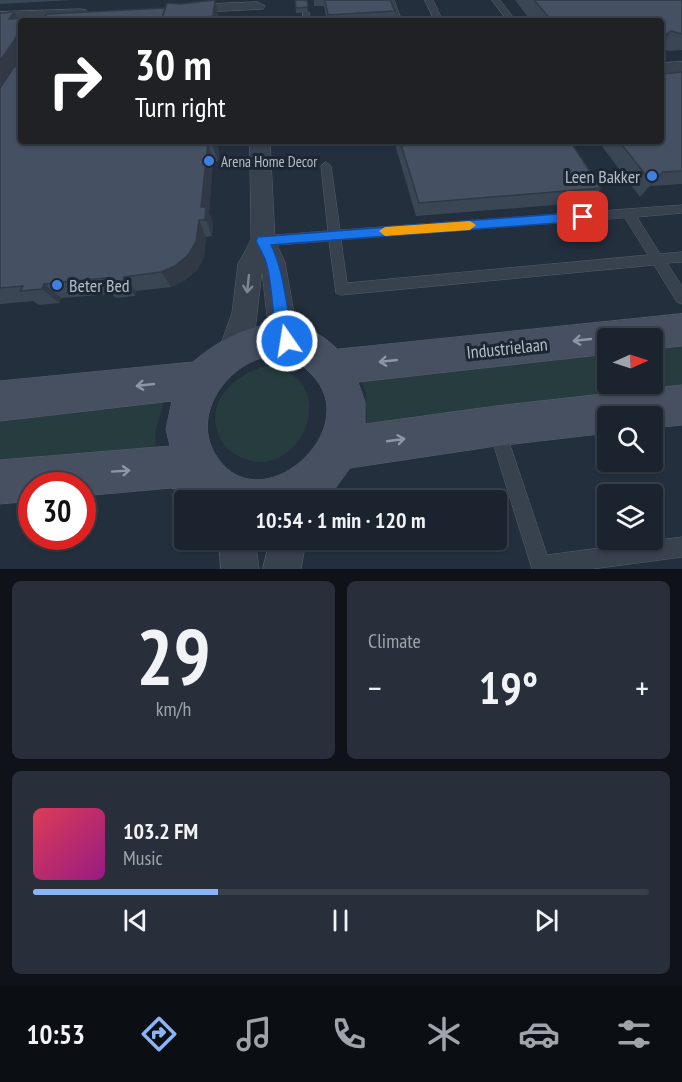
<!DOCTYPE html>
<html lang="en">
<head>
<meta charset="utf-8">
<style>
	body { margin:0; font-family:"PT Sans Narrow",sans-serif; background:#282f3a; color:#f1f3f6; height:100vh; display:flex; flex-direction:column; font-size:22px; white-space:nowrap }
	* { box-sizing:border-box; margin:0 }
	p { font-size:20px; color:#a0a4aa }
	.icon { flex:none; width:33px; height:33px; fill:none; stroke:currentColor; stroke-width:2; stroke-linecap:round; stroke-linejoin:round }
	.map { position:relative; height:569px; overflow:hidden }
	.panel { display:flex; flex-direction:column; gap:12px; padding:12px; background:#0f1319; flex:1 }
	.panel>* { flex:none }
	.banner { position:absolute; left:18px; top:18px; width:646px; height:126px; border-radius:6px; box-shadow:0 2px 4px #0004,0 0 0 2px #39404a; background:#202124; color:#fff; overflow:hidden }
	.needle { width:39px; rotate:87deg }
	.tools { position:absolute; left:597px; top:328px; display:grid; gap:12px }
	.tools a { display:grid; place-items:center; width:66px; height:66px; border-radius:6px; background:#1b232e; box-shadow:0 2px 4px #0004,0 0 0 2px #39404a; font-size:30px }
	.speed { position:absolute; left:18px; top:472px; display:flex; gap:12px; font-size:30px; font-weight:700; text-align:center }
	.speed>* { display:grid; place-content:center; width:78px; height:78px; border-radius:50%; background:#1b232e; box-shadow:0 2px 4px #0004,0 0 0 2px #39404a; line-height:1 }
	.speed .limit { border:9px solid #d22; background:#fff; color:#111 }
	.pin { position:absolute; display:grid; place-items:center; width:51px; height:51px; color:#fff; margin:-26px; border-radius:12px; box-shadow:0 3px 9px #0006 }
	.me { position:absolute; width:66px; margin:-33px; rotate:347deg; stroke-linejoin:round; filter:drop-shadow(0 0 4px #0008) }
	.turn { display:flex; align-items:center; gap:21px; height:126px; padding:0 18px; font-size:27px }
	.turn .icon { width:78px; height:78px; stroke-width:2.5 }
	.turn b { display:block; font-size:42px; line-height:51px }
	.big { font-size:45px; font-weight:800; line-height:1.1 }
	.panel .widget { flex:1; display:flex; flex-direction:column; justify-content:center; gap:9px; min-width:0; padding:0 21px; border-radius:9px; background:#282f3a }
	.panel .dial { align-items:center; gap:0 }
	.dial b { font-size:78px; line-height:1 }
	.song { display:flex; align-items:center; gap:18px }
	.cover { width:72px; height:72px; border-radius:9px; background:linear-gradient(135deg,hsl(350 70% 55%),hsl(310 70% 35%)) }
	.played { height:6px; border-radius:3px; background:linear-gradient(90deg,#8ab4f8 30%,#39404a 30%) }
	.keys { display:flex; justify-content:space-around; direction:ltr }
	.heat { display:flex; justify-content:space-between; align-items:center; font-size:33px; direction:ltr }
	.panel .tiles { flex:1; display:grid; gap:12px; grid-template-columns:1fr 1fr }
	.widget:last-child { grid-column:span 2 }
	.trip { position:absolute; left:174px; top:490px; width:333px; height:60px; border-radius:6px; background:#1b232e; box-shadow:0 2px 4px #0004,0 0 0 2px #39404a; font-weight:800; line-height:60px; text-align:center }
	.menu { display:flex; height:96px; justify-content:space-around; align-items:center; background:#0b0e12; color:#a0a4aa }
	.menu .icon { width:42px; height:42px }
	.menu .on { color:#8ab4f8 }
	.menu b { font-size:27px; color:#f1f3f6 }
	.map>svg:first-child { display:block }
</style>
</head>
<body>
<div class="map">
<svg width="682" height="569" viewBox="0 0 682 569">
	<rect width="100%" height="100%" fill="#242f3e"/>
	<g fill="#263c3f">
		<path d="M682 341V392L367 428 366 394 358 374 607 347 608 384H652L653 345Z"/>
		<path d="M268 366C345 378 301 481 245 459 237 456 228 451 223 443 200 407 232 373 268 366Z"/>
		<path d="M166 394 155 433 156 453 0 470V411Z"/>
	</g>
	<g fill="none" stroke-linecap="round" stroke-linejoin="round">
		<defs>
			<g id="service">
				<path d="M386 0H394L402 21H394Z"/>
				<path d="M425 0H433L443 21H435Z"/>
				<path d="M492 0H500L516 21H508Z"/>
				<path d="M303 12H309L311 21H303Z"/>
				<path d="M326 162 331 166 340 230 682 205V213L637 217 660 254 682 252V262L667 263 682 286V304L677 302 654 265 341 295 336 293 329 241 263 246 257 241 263 236 328 231 321 166ZM625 218 648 255 347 283 341 240Z"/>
				<path d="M497 422 503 424 505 430 547 555 682 537V557L592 569H532L489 430 491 424Z"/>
			</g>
			<g id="minor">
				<path d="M258 2 265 6 263 9 183 13 176 9 183 5Z"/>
				<path d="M81 9 86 10 88 13 86 16 0 20V12Z"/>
				<path d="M682 62V72L662 73V63Z"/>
				<path d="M250 141H270L275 241 285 262 296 325 301 341 297 350 287 354 277 350 268 325 262 271 255 330 242 361 232 365 222 361 218 352 232 313 238 264 251 240Z"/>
				<path d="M219 540H255L259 569H221Z"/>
				<path d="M270 540H306L301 569H263Z"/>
			</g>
			<path id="secondary" d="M682 314V346L652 349V339H608V354L358 382 365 402V424L496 406 682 385V425L652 428V417H608V433L496 446 350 468 334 490 321 501H198L190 492 171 488 82 496V486H32V501L0 504V460L170 446 166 429 172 401 0 421V381L193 362C235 326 293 304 337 349ZM285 356C299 361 304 367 314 377 364 433 257 525 215 454 193 417 222 372 258 359 266 356 277 357 285 356Z"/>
		</defs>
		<use href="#service" stroke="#565f6c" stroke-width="1"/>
		<use href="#minor" stroke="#565f6c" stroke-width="1"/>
		<use href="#secondary" stroke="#565f6c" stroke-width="1"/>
		<use href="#service" fill="#38414e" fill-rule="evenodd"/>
		<use href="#minor" fill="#38414e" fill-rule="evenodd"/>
		<use href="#secondary" fill="#465061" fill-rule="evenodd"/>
	</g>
	<g fill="#3b4654">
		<path d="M0 0H73L0 4Z"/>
		<path d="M295 0H307L308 12 296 13Z"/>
		<path d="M314 0H390L395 11 394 21H327L324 6H314Z"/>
		<path d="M515 0H682V50L668 51 662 48V21H531Z"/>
		<path d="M14 12 18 19 30 18 31 21H21V59L16 66 216 141 219 151 218 161H213L209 213 213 223 212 236 206 237 204 257 197 270 184 281 171 287 136 291 135 296 116 298 112 294 61 298 59 303 39 305 33 301 0 304V13Z"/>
		<path d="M219 17V21H42Z"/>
		<path d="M682 72V184L650 186 640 197 598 141H662Z"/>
		<path d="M394 141H570L601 188 591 202 416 216Z"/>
	</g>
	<g fill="#303945">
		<path d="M215 0 219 17V21H214L213 16Z"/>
		<path d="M14 12 21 23 9 19Z"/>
		<path d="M21 30V59L7 82 0 102V61Z"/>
		<path d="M671 31 662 46V41L665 35Z"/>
		<path d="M211 141H216L219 151 218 161Z"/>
		<path d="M208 143 213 161 209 213 213 223 212 236 201 207Z"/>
		<path d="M663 172 650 186 640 197 652 183Z"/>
		<path d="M199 220 206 237 204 257 197 270 184 281 171 287 161 272Z"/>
		<path d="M124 277 136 291 135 296 123 282Z"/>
		<path d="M44 284 61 298 59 303 42 289Z"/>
	</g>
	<g fill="#455162" stroke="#303945" stroke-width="1.5">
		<path d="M215 0 213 16 207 17 206 21H161L167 3 180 4Z"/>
		<path d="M295 0H307L308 7 296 8Z"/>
		<path d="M325 0H390L395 11 328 15Z"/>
		<path d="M534 0H682V34L671 31 665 35 662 33V21H552Z"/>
		<path d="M165 8 161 21H42L47 14Z"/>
		<path d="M14 12 9 19 30 18 27 21H21V30L0 61V13Z"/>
		<path d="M21 66V141H213V143H208L201 207H206L205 220H199L196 242 188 255 175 266 161 272 124 277 123 282 102 284 104 278 44 284 42 289 20 291 23 286 0 288V88L14 67Z"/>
		<path d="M682 72V171L663 172 652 183 619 141H662V74Z"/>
		<path d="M400 141H570L601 188 419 203Z"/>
	</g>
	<defs><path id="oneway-shaft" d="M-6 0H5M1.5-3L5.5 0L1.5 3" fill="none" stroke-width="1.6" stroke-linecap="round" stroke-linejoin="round" transform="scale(1.5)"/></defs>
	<use stroke="#7c8592" href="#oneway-shaft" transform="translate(248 284) rotate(96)"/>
	<g stroke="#8e96a5">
		<use href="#oneway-shaft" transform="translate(582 340) rotate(174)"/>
		<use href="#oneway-shaft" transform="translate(388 361) rotate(174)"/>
		<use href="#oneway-shaft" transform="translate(145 385) rotate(174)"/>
		<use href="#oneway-shaft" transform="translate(396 440) rotate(-8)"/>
		<use href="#oneway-shaft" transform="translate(121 471) rotate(-4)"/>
	</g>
	<path fill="#1a73e8" stroke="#114b97" stroke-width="1.5" d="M583 212 589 217 583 221 271 245C286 275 285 309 295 341L293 346 287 348 282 346C270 319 274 289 266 262 264 255 259 248 256 241L258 237Z"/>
	<path fill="#f59e0b" d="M470 221 476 225 470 230 385 236 379 231 385 227Z"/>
	<g fill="#3f7fe0" stroke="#1d2633" stroke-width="2">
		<circle cx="209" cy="161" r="6"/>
		<circle cx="652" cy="176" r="6"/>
		<circle cx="57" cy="285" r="6"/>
	</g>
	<g text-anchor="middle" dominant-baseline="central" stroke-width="6" stroke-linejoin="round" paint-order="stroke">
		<g font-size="15" fill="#b4bcc9" stroke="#1d2633" text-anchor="start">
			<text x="221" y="161">Arena Home Decor</text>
		</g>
		<g font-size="18" fill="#b4bcc9" stroke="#1d2633" text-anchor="end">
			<text x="640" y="176">Leen Bakker</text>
			<text x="69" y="285" text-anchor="start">Beter Bed</text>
		</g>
		<g font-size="18" fill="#b4bcc9" stroke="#1d2633">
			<text transform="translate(507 348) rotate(-6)">Industrielaan</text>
		</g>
	</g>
</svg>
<div class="tools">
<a><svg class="needle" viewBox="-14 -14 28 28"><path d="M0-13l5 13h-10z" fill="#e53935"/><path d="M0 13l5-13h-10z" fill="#a0a4aa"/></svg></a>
<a><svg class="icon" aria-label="search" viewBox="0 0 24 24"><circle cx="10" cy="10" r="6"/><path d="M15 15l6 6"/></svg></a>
<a><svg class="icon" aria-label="layers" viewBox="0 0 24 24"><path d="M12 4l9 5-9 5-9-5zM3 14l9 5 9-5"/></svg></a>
</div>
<div class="speed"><div class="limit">30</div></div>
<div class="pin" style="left:583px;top:217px;background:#d93025"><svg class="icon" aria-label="arrive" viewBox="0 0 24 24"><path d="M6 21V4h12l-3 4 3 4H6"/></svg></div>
<svg class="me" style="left:287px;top:341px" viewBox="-20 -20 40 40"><circle r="17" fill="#1a73e8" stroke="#fff" stroke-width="3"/><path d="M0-11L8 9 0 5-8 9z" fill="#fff"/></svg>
<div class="trip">10:54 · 1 min · 120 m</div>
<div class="banner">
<div class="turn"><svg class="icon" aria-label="right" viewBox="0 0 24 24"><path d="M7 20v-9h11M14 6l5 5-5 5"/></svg><div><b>30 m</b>Turn right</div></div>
</div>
</div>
<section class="panel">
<div class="tiles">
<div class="widget dial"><b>29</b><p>km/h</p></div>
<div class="widget"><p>Climate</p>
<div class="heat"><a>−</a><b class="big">19°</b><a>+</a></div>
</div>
<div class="widget">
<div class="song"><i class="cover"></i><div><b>103.2 FM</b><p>Music</p></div></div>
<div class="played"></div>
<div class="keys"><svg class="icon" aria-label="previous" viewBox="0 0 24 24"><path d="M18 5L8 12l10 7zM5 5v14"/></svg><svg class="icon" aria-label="pause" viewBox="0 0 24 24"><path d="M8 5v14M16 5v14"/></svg><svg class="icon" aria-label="next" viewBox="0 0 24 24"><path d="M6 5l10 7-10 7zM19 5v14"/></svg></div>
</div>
</div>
</section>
<nav class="menu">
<b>10:53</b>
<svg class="icon on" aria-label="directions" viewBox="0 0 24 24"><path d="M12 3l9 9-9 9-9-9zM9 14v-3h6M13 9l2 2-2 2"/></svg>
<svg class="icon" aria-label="music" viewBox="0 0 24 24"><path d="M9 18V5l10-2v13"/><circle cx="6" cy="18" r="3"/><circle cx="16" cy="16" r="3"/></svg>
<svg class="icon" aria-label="phone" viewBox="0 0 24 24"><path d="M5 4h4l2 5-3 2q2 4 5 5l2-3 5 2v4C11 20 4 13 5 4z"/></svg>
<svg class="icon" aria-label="climate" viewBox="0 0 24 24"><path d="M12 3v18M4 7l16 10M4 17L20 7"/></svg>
<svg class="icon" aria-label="car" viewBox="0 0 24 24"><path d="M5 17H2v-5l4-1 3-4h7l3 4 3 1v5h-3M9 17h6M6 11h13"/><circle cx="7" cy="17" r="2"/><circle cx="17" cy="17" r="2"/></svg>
<svg class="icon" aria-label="filters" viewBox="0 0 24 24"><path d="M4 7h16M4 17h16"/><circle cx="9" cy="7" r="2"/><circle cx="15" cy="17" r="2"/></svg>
</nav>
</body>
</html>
